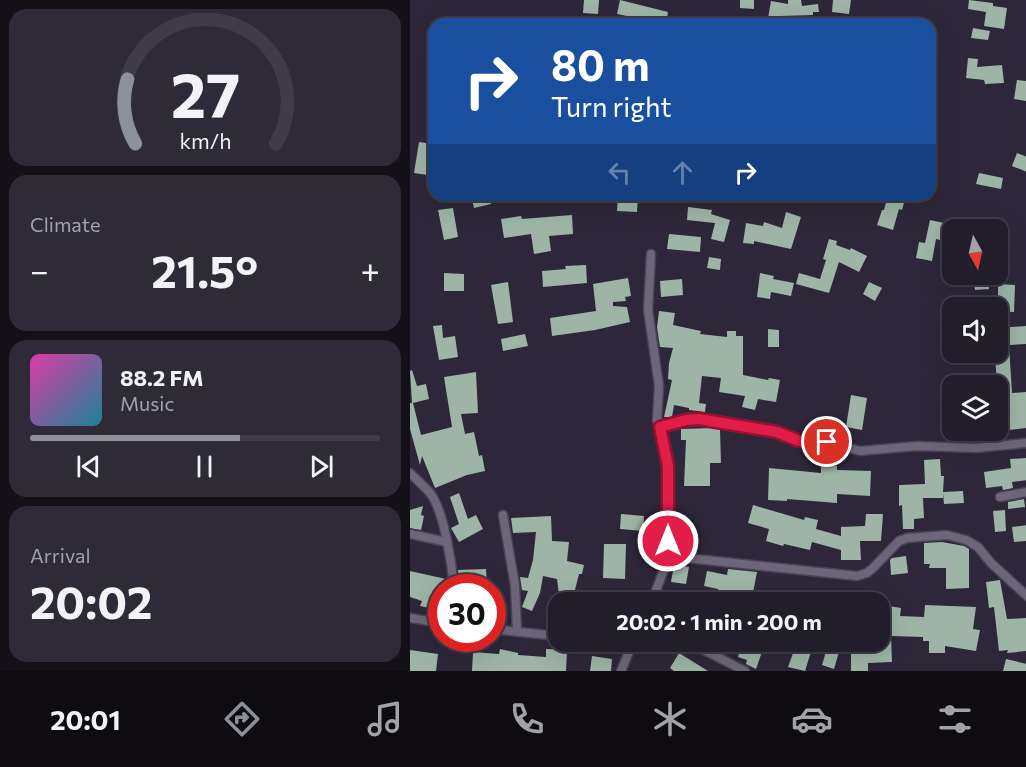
<!DOCTYPE html>
<html lang="en">
<head>
<meta charset="utf-8">
<style>
	body { margin:0; font-family:Commissioner,sans-serif; background:#2e2a37; color:#f1f3f6; height:100vh; display:flex; flex-direction:column; font-size:22px; white-space:nowrap }
	* { box-sizing:border-box; margin:0 }
	p { font-size:20px; color:#a2a2a9 }
	.icon { flex:none; width:33px; height:33px; fill:none; stroke:currentColor; stroke-width:2; stroke-linecap:round; stroke-linejoin:round }
	.map { position:relative; flex:1; overflow:hidden }
	.drawer { display:flex; flex-direction:column; gap:9px; padding:9px; background:#131018; width:410px }
	.drawer>* { flex:none }
	.top-card { position:absolute; left:18px; top:18px; width:508px; height:183px; border-radius:18px; box-shadow:0 6px 24px #0002,0 0 0 2px #3f3b47; background:#1a4fa0; color:#fff; overflow:hidden }
	.needle { width:39px; rotate:172deg }
	.fabs { position:absolute; left:532px; top:219px; display:grid; gap:12px }
	.fabs a { display:grid; place-items:center; width:66px; height:66px; border-radius:12px; background:#221d2b; box-shadow:0 6px 24px #0002,0 0 0 2px #3f3b47; font-size:30px }
	.speed { position:absolute; left:18px; top:574px; display:flex; gap:12px; font-size:30px; font-weight:700; text-align:center }
	.speed>* { display:grid; place-content:center; width:78px; height:78px; border-radius:50%; background:#221d2b; box-shadow:0 6px 24px #0002,0 0 0 2px #3f3b47; line-height:1 }
	.speed .limit { border:9px solid #d22; background:#fff; color:#111 }
	.pin { position:absolute; display:grid; place-items:center; width:51px; height:51px; color:#fff; margin:-26px; border:3px solid #fff; border-radius:50%; box-shadow:0 2px 6px #0007 }
	.me { position:absolute; width:66px; margin:-33px; rotate:0deg; stroke-linejoin:round; filter:drop-shadow(0 0 4px #0008) }
	.turn { display:flex; align-items:center; gap:21px; height:126px; padding:0 24px; font-size:27px }
	.turn .icon { width:78px; height:78px; stroke-width:2.5 }
	.turn b { display:block; font-size:42px; line-height:51px }
	.lanes { display:flex; align-items:center; height:57px; padding:0 24px; background:#0003; justify-content:center; gap:30px; direction:ltr }
	.lanes .off { opacity:.35 }
	.big { font-size:45px; font-weight:700; line-height:1.1 }
	.drawer .card { flex:1; display:flex; flex-direction:column; justify-content:center; gap:9px; min-width:0; padding:0 21px; border-radius:18px; background:#2e2a37 }
	.drawer .dial { align-items:center; gap:0 }
	.dial svg { height:156px; overflow:visible; fill:none; stroke:#3f3b47; stroke-width:7; stroke-linecap:round; text-anchor:middle }
	.dial text { fill:#f1f3f6; stroke:none }
	.song { display:flex; align-items:center; gap:18px }
	.cover { width:72px; height:72px; border-radius:9px; background:linear-gradient(135deg,hsl(320 70% 55%),hsl(190 70% 35%)) }
	.played { height:6px; border-radius:3px; background:linear-gradient(90deg,#8c9099 60%,#3f3b47 60%) }
	.keys { display:flex; justify-content:space-around; direction:ltr }
	.heat { display:flex; justify-content:space-between; align-items:center; font-size:33px; direction:ltr }
	.trip { position:absolute; left:138px; top:592px; width:342px; height:60px; border-radius:18px; background:#221d2b; box-shadow:0 6px 24px #0002,0 0 0 2px #3f3b47; font-weight:700; line-height:60px; text-align:center }
	.tab-bar { display:flex; height:96px; justify-content:space-around; align-items:center; background:#0e0c11; color:#a2a2a9 }
	.tab-bar .icon { width:42px; height:42px }
	.tab-bar .active { color:#8c9099 }
	.tab-bar b { font-size:27px; color:#f1f3f6 }
	main { display:flex; flex:1; min-height:0 }
	.map>svg:first-child { display:block }
</style>
</head>
<body>
<main>
<section class="drawer">
<div class="card dial"><svg viewBox="0 0 100 80">
<path d="M14 69A42 42 0 1 1 86 69"/>
<path d="M14 69A42 42 0 0 1 10 36" stroke="#8c9099"/>
<text x="50" y="56" font-size="32" font-weight="700">27</text>
<text x="50" y="72" font-size="11">km/h</text>
</svg></div>
<div class="card"><p>Climate</p>
<div class="heat"><a>−</a><b class="big">21.5°</b><a>+</a></div>
</div>
<div class="card">
<div class="song"><i class="cover"></i><div><b>88.2 FM</b><p>Music</p></div></div>
<div class="played"></div>
<div class="keys"><svg class="icon" aria-label="previous" viewBox="0 0 24 24"><path d="M18 5L8 12l10 7zM5 5v14"/></svg><svg class="icon" aria-label="pause" viewBox="0 0 24 24"><path d="M8 5v14M16 5v14"/></svg><svg class="icon" aria-label="next" viewBox="0 0 24 24"><path d="M6 5l10 7-10 7zM19 5v14"/></svg></div>
</div>
<div class="card"><p>Arrival</p><b class="big">20:02</b></div>
</section>
<div class="map">
<svg width="617" height="671" viewBox="0 0 617 671">
	<rect width="100%" height="100%" fill="#2d2739"/>
	<g fill="#9db4a6">
		<path d="M174 0H189L188 14 173 13Z"/>
		<path d="M210 0 258 12 256 24 207 14Z"/>
		<path d="M330 0H344V9L330 8Z"/>
		<path d="M378 0H391L392 6 408 4 409 12H403V15L370 16 368 24H357L361 1 378 4Z"/>
		<path d="M423 0H441L439 14 422 12Z"/>
		<path d="M559 0 583 3V6L597 8 594 29 574 26 576 12 558 9Z"/>
		<path d="M563 28 580 31 578 40 561 38Z"/>
		<path d="M558 58 568 59 567 67 592 65 594 83 575 84 574 80 556 78Z"/>
		<path d="M607 80 617 81 616 101 604 99Z"/>
		<path d="M9 142 24 144V176L4 173Z"/>
		<path d="M607 153 617 157V172L602 166Z"/>
		<path d="M569 173 593 178 591 189 566 184Z"/>
		<path d="M61 195H79L81 204 64 208Z"/>
		<path d="M208 195H228L227 212 207 211Z"/>
		<path d="M478 195H496L492 210 489 209 483 230 467 225 472 210H474Z"/>
		<path d="M278 207 302 210 301 214 320 220 314 242 301 239 305 223 277 220Z"/>
		<path d="M43 208 48 237 34 240 28 210Z"/>
		<path d="M376 212 391 217 381 249 344 241V244L333 243 336 223 353 226 354 222 372 228Z"/>
		<path d="M162 215 163 234 139 236 141 251 124 254 121 234 94 238 91 219 111 216 112 219Z"/>
		<path d="M563 217 592 221 591 230H561Z"/>
		<path d="M520 220 534 223 530 240 526 239 522 261 506 258 509 242 515 243Z"/>
		<path d="M259 234 291 237 290 252 257 249Z"/>
		<path d="M419 239 427 241 426 245 440 250 441 248 457 256 449 272 429 262 419 293 386 284 389 273 410 279 416 260 413 259Z"/>
		<path d="M299 257 311 259 310 270 297 268Z"/>
		<path d="M176 265 177 283 133 287 132 271 156 269 155 266Z"/>
		<path d="M34 273 54 274V291H34Z"/>
		<path d="M350 273 364 276 363 279 384 283 381 296 361 292 360 299 347 297Z"/>
		<path d="M218 278 221 296 215 297 216 301 203 302V306L217 307 220 322 185 330 142 336 140 318 186 311 183 284Z"/>
		<path d="M272 279 273 295 251 297 250 281Z"/>
		<path d="M578 281 579 289 565 290 564 282Z"/>
		<path d="M98 282 103 322 88 324 81 285Z"/>
		<path d="M459 282 472 288 465 301 453 294Z"/>
		<path d="M588 284 605 285 604 312 588 311Z"/>
		<path d="M249 311 265 313 263 325 291 331 290 334 317 337V331H326V336H333V375L358 380 359 378 370 380 366 402 348 399 345 410 332 407 335 396 309 392 311 378 292 376 289 403 296 404 295 412 279 410V408L264 405 262 417H254L262 380 258 379 259 363 263 348 250 347 247 327Z"/>
		<path d="M32 325 33 338 45 336 48 357 29 360 23 326Z"/>
		<path d="M617 326V344L599 345 602 393 617 392V428L590 431 585 355 588 354V328Z"/>
		<path d="M358 329 369 330V347H358Z"/>
		<path d="M115 334 118 346 93 351 91 339Z"/>
		<path d="M2 370 7 386 16 384 19 399 3 403 11 435 42 427 34 377 66 372 68 413 51 414 55 434 64 432 69 456 72 455 75 471 57 475 25 488 12 456 10 465 0 429V403H2L0 371Z"/>
		<path d="M441 395 457 398 452 430 436 427Z"/>
		<path d="M304 428 310 429 311 463H300V486H274L276 440H271V429Z"/>
		<path d="M617 458V480L602 482 603 488 593 490 592 486 576 488 574 472 601 468 600 459Z"/>
		<path d="M530 459 531 476H534L533 492 553 491 554 503 534 504 533 493V498H513L514 518 504 519V529H493L492 505 489 506V485L515 484 514 460Z"/>
		<path d="M411 466H427V470L461 471 460 496 427 494V503L377 499V501L358 500 359 468 411 473Z"/>
		<path d="M49 493 58 519 66 515 73 529 49 542 41 528 49 524 40 497Z"/>
		<path d="M614 499 615 507 598 509V502Z"/>
		<path d="M343 505 394 520 395 517 408 520 406 529 431 536V527L455 526 456 514H473L471 541H450L451 560H431V550L402 542 400 550 374 544 373 546 356 541 359 529 338 523Z"/>
		<path d="M13 506 11 515 14 516 11 530 0 528V510Z"/>
		<path d="M595 510 596 531 585 532 583 511Z"/>
		<path d="M211 514 234 516 233 531 210 529Z"/>
		<path d="M141 516 142 541 159 542 157 561 174 565 172 574H169L164 594 176 592 177 603H150L147 579 133 576 130 593 122 611 112 607 118 591 112 590 110 577 118 578 123 560 126 532 103 533 101 518Z"/>
		<path d="M617 525V541L604 542 602 527Z"/>
		<path d="M532 542 554 546 559 549V588L536 589V568H519L520 564H514V543Z"/>
		<path d="M194 544H216L215 579 193 578Z"/>
		<path d="M496 556 498 573 481 575 480 560 482 558Z"/>
		<path d="M264 565 279 567 276 584 261 582Z"/>
		<path d="M76 569 77 586 50 588 48 570Z"/>
		<path d="M318 569 347 572 341 603H333L335 596 308 591V589L294 586 297 571 317 575Z"/>
		<path d="M0 571 36 579 34 588H32L28 610 10 606 12 601 0 597Z"/>
		<path d="M590 580 597 619 617 618V651L597 653 598 650 589 651 584 607 579 608 576 582Z"/>
		<rect x="417" y="595" width="18" height="8"/>
		<path d="M515 605 566 607 563 629 570 630 566 651 535 646V653H519V641H513V637L481 636 482 662 458 663V671H441V649H447V642H470V640H473L479 606 491 608 490 616 514 617Z"/>
		<path d="M387 642H404L395 671 378 667Z"/>
		<path d="M332 643 353 649 346 669 336 664 337 660 328 657Z"/>
		<path d="M417 648 429 652 424 669 412 665Z"/>
		<path d="M90 649 108 653V655L136 657V649L157 650 156 671H62L63 652 89 654Z"/>
		<path d="M0 650 28 654 26 671H0Z"/>
		<path d="M269 653 298 671H264L260 668Z"/>
		<path d="M182 656 202 659 201 671H180Z"/>
		<path d="M596 659 617 664V671H593Z"/>
	</g>
	<g fill="none" stroke-linecap="round" stroke-linejoin="round">
		<defs>
			<g id="minor">
				<path d="M250 427 276 420 303 421 367 432 389 441 417 442 450 451 507 446 566 448 617 443"/>
				<path d="M0 473C6 479 14 486 20 493 34 510 42 565 44 588"/>
				<path d="M590 497 617 492"/>
				<path d="M93 515 105 586 107 631"/>
				<path d="M0 534 37 542"/>
				<path d="M258 556 447 576 457 573 463 568 489 541 497 538 537 535 556 540 568 547 581 563 617 596"/>
				<path d="M241 603 257 562 259 485 255 445 247 420 249 386 238 310 241 254"/>
				<path d="M0 618 32 623"/>
				<path d="M82 629 148 636"/>
				<path d="M208 642 223 644"/>
				<path d="M278 642 335 671"/>
				<path d="M211 671 223 642"/>
			</g>
		</defs>
		<use href="#minor" stroke="#494352" stroke-width="11"/>
		<use href="#minor" stroke="#6d667a" stroke-width="8"/>
	</g>
	<g fill="none" stroke-linecap="round" stroke-linejoin="round">
		<defs>
			<path id="route" d="M258 541V466L250 427 276 420 289 419 367 432 389 441 417 442"/>
		</defs>
		<use href="#route" stroke="#92132f" stroke-width="15"/>
		<use href="#route" stroke="#e11d48" stroke-width="10"/>
	</g>
</svg>
<div class="fabs">
<a><svg class="needle" viewBox="-14 -14 28 28"><path d="M0-13l5 13h-10z" fill="#e53935"/><path d="M0 13l5-13h-10z" fill="#a2a2a9"/></svg></a>
<a><svg class="icon" aria-label="sound" viewBox="0 0 24 24"><path d="M4 9h4l5-4v14l-5-4H4zM17 9q2 3 0 6"/></svg></a>
<a><svg class="icon" aria-label="layers" viewBox="0 0 24 24"><path d="M12 4l9 5-9 5-9-5zM3 14l9 5 9-5"/></svg></a>
</div>
<div class="speed"><div class="limit">30</div></div>
<div class="pin" style="left:417px;top:442px;background:#d93025"><svg class="icon" aria-label="arrive" viewBox="0 0 24 24"><path d="M6 21V4h12l-3 4 3 4H6"/></svg></div>
<svg class="me" style="left:258px;top:541px" viewBox="-20 -20 40 40"><circle r="17" fill="#e11d48" stroke="#fff" stroke-width="3"/><path d="M0-11L8 9 0 5-8 9z" fill="#fff"/></svg>
<div class="trip">20:02 · 1 min · 200 m</div>
<div class="top-card">
<div class="turn"><svg class="icon" aria-label="right" viewBox="0 0 24 24"><path d="M7 20v-9h11M14 6l5 5-5 5"/></svg><div><b>80 m</b>Turn right</div></div>
<div class="lanes"><svg class="icon off" aria-label="left" viewBox="0 0 24 24"><path d="M17 20v-9H6M10 6l-5 5 5 5"/></svg><svg class="icon off" aria-label="ahead" viewBox="0 0 24 24"><path d="M12 20V5M6 11l6-6 6 6"/></svg><svg class="icon" aria-label="right" viewBox="0 0 24 24"><path d="M7 20v-9h11M14 6l5 5-5 5"/></svg></div>
</div>
</div>
</main>
<nav class="tab-bar">
<b>20:01</b>
<svg class="icon active" aria-label="directions" viewBox="0 0 24 24"><path d="M12 3l9 9-9 9-9-9zM9 14v-3h6M13 9l2 2-2 2"/></svg>
<svg class="icon" aria-label="music" viewBox="0 0 24 24"><path d="M9 18V5l10-2v13"/><circle cx="6" cy="18" r="3"/><circle cx="16" cy="16" r="3"/></svg>
<svg class="icon" aria-label="phone" viewBox="0 0 24 24"><path d="M5 4h4l2 5-3 2q2 4 5 5l2-3 5 2v4C11 20 4 13 5 4z"/></svg>
<svg class="icon" aria-label="climate" viewBox="0 0 24 24"><path d="M12 3v18M4 7l16 10M4 17L20 7"/></svg>
<svg class="icon" aria-label="car" viewBox="0 0 24 24"><path d="M5 17H2v-5l4-1 3-4h7l3 4 3 1v5h-3M9 17h6M6 11h13"/><circle cx="7" cy="17" r="2"/><circle cx="17" cy="17" r="2"/></svg>
<svg class="icon" aria-label="filters" viewBox="0 0 24 24"><path d="M4 7h16M4 17h16"/><circle cx="9" cy="7" r="2"/><circle cx="15" cy="17" r="2"/></svg>
</nav>
</body>
</html>
